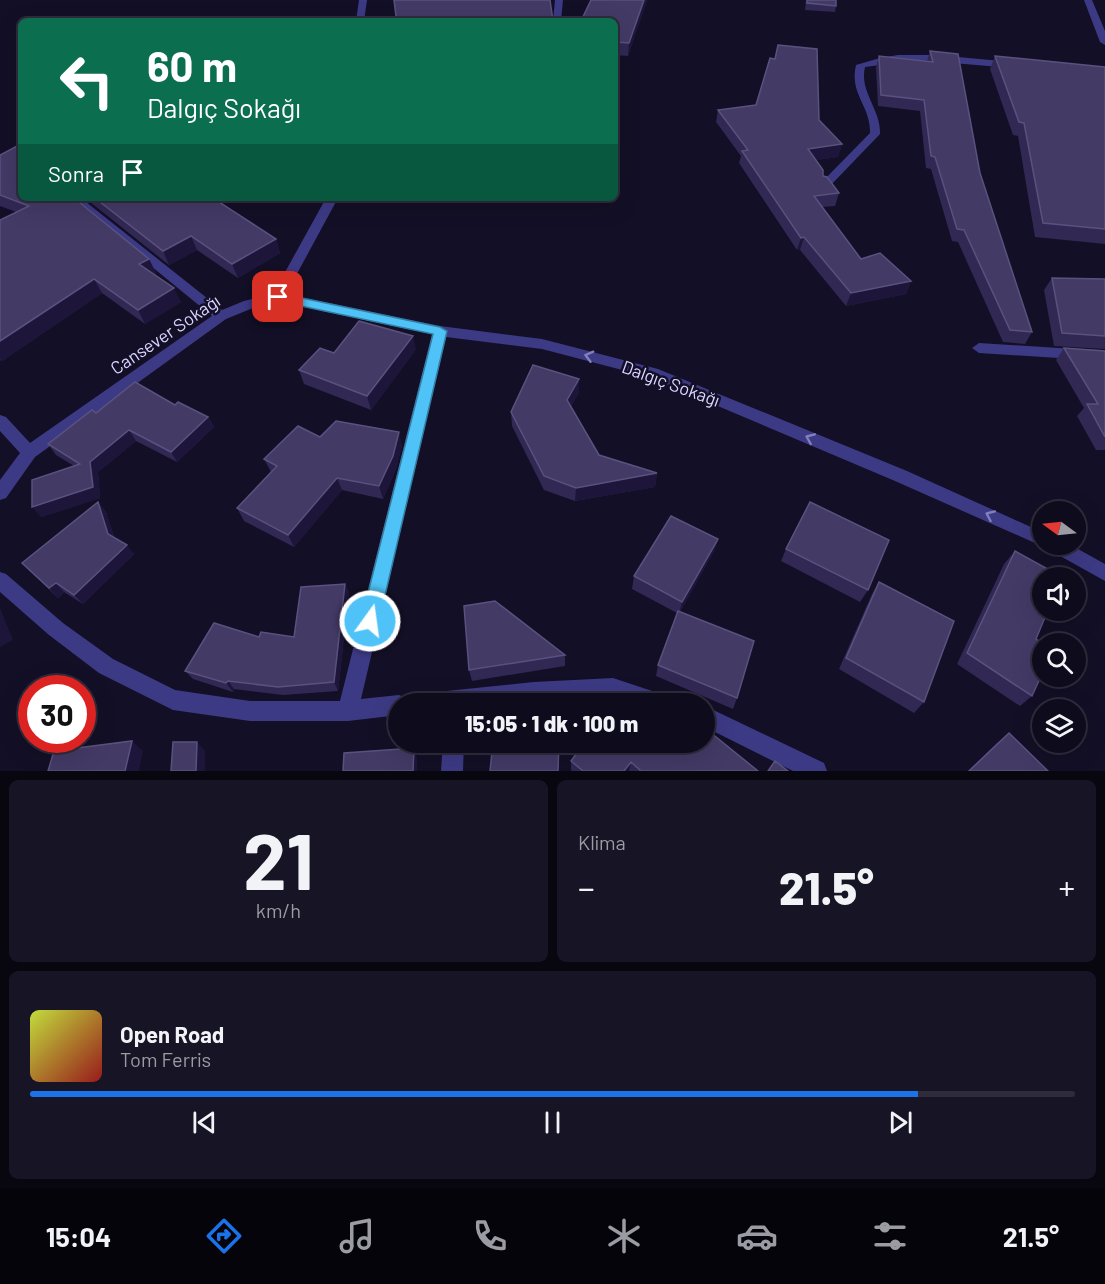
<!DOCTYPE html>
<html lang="tr">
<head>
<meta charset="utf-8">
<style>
	body { margin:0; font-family:Barlow,sans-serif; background:#171425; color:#f1f3f6; height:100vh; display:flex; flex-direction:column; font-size:22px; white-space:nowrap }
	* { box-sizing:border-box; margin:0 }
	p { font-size:20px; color:#9b9ba3 }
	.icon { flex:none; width:33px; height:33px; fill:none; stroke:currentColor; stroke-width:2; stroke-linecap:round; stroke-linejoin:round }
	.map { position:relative; height:771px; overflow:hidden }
	.sheet { display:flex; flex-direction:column; gap:9px; padding:9px; background:#08060f; flex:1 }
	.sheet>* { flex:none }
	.banner { position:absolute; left:18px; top:18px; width:600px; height:183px; border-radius:9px; box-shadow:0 6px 24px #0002,0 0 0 2px #2e2b3b; background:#0b6e4f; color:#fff; overflow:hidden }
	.needle { width:39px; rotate:285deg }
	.fabs { position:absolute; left:1032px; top:501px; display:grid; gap:12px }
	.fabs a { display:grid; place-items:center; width:54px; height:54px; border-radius:50%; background:#0e0b1c; box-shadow:0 6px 24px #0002,0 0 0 2px #2e2b3b; font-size:30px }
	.speed { position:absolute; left:18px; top:675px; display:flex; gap:12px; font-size:30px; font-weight:700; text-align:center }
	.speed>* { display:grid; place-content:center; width:78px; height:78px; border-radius:50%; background:#0e0b1c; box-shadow:0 6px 24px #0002,0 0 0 2px #2e2b3b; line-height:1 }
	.speed .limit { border:9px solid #d22; background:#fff; color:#111 }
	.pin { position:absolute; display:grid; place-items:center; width:51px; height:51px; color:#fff; margin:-26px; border-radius:12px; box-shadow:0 3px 9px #0006 }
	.me { position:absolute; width:66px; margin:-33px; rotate:14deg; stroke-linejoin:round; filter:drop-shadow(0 0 4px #0008) }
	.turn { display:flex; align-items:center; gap:21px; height:126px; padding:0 30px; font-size:27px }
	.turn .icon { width:78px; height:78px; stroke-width:2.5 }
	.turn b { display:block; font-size:42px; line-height:51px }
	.then { display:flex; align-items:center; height:57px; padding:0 30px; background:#0003; gap:12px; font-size:22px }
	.big { font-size:45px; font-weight:800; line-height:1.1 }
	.sheet .widget { flex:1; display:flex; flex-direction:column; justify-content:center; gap:9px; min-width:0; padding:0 21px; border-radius:9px; background:#171425 }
	.sheet .dial { align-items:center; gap:0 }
	.dial b { font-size:78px; line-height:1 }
	.song { display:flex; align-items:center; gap:18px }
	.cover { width:72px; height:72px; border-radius:9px; background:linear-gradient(135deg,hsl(70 70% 55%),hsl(0 70% 35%)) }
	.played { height:6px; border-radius:3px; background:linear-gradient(90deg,#1a73e8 85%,#2e2b3b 85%) }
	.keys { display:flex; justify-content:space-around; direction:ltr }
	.heat { display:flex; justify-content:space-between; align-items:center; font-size:33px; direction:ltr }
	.sheet .tiles { flex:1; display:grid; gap:9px; grid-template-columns:1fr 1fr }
	.widget:last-child { grid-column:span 2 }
	.trip { position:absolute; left:388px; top:693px; width:327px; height:60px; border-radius:30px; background:#0e0b1c; box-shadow:0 6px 24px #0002,0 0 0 2px #2e2b3b; font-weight:800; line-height:60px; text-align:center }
	.tabs { display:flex; height:96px; justify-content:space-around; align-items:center; background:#06040b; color:#9b9ba3 }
	.tabs .icon { width:42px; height:42px }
	.tabs .selected { color:#1a73e8 }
	.tabs b { font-size:27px; color:#f1f3f6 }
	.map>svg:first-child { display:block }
</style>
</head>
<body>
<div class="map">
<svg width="1105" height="771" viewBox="0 0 1105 771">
	<rect width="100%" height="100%" fill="#130f26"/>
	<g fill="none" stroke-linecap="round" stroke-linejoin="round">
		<g fill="#3d3a85" fill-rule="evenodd">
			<path d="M359 0H367L364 21H356Z"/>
			<path d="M555 0H563L561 21H553Z"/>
			<path d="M1084 0H1092L1105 31V45L1100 42Z"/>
			<path d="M898 55H936L1012 62 1017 65 1012 68 917 60 865 67C859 92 881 109 880 134L829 187H821V183L870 133C871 106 849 94 856 65L880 58Z"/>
			<path d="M68 198H81L222 310 244 301 273 294 326 198H338L286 294 440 326 542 339 658 369 907 471 1042 532V544H1069L1105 564V581L1044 547 895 481 649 377 542 349 446 337 361 699 399 695 406 698 408 702 410 697 417 694 534 682 613 678 670 697 673 704H630L613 698 520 704H399V715L348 721H250L173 710 99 673 49 635 0 592V572L6 574 63 623 113 659 175 690 250 701H340L432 334 278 302 253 308 226 319 35 457 6 498 0 500V480L20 453 0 431V415L6 417 30 443 212 316Z"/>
			<path d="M979 343 1105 351V361L979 353 972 348Z"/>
			<path d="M705 706 824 763 827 771H793L705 727Z"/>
			<path d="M443 742H464L463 771H441Z"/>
		</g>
	</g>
	<g fill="#312854">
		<path d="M591 0H647L628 56 615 55V21Z"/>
		<path d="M806 0H836V6L835 12 805 10Z"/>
		<path d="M930 51 980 173 1032 332 1025 344 1003 342 958 242 952 241 931 169 926 168 920 111 878 106 876 67 879 56 927 61Z"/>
		<path d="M995 56 1105 67V244L1035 237 1018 136 1013 135 990 69Z"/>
		<path d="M718 110 819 120 842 144 838 157 816 160 823 176 839 193 835 206 822 207 861 259 911 281 906 294 846 306 800 250H797L739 163 741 156 716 122Z"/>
		<path d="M0 155 149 259 156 273 153 274 181 302 145 324 102 293 2 361 0 360V220L16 212 0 206Z"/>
		<path d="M85 198H213L276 239 280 253 238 278 197 250 169 265Z"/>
		<path d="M1052 278 1105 279V349L1054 346 1044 290Z"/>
		<path d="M1064 348 1105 350V450H1096L1077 416 1084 408 1056 360Z"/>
		<path d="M416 349 371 410 304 384 299 370 334 353Z"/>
		<path d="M579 379V392L571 406 599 455 657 473 655 487 575 501 544 490 512 426 511 412Z"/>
		<path d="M175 405 208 417 214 427 177 462 136 441 98 472 100 498 41 517 74 466 56 455 48 444 96 413Z"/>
		<path d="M320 437 402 445 396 469 383 499 342 490 294 547 244 521 237 508 271 472 264 459Z"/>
		<path d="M98 502 106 512 114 537 134 554 83 604 64 592 58 598 22 563Z"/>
		<path d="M718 539 714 551 680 612 737 698 733 709 656 676 658 665 677 613 632 589 634 576Z"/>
		<path d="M786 549 868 590 860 602 781 561Z"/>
		<path d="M1015 551 1036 639 1032 696 1020 706 957 664 1004 564Z"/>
		<path d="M879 582 924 702 914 713 839 669 872 594Z"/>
		<path d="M345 584 349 593 338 691 283 695 234 689 233 692 193 679 185 671 259 637H294Z"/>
		<path d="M565 655V666L472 681 469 670Z"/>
		<path d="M1009 733 1048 771H968L997 743Z"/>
		<path d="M585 742 758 771H572L571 770V761Z"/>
	</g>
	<g fill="#1d163a">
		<path d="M644 0H647L628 56 629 43Z"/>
		<path d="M842 144 838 157 805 162 808 149Z"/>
		<path d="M191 236 197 250 169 265 163 251Z"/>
		<path d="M804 237 800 250H797L801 238Z"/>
		<path d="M276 239 280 253 238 278 232 264Z"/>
		<path d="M149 259 156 273 146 278 139 264Z"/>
		<path d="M94 279 102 293 2 361 0 359V341Z"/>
		<path d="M911 281 906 294 846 306 851 293Z"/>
		<path d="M174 288 181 302 145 324 138 310Z"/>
		<path d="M413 336 416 349 371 410 367 396Z"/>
		<path d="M579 379V392L567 414V400Z"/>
		<path d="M208 417 214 427 177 462 171 452Z"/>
		<path d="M129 430 136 441 98 472 100 498 41 517 32 507Z"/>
		<path d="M399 432 402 445 396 469 383 499 379 486Z"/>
		<path d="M657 473 655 487 575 501 576 488Z"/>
		<path d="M337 478 342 490 294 547 288 535Z"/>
		<path d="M98 502 106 512 116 544 108 534Z"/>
		<path d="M718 539 714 551 679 614 682 602Z"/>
		<path d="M127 545 134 554 83 604 74 595Z"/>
		<path d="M56 583 64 592 58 598 49 588Z"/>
		<path d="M345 584 349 593 338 691 334 682Z"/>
		<path d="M0 608 13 640 0 647Z"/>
		<path d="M228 681 234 689 233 692 226 683Z"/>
		<path d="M132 741 143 751 139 771H125Z"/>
		<path d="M197 742 205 751V771H196Z"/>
		<path d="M414 748 417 758V771H413Z"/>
		<path d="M631 762 629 771H624Z"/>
	</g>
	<g fill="#433a66" stroke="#5a527e" stroke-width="1.5">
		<path d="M394 0H550L553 21H390L396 16Z"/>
		<path d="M591 0H644L629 43 615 42V21H581Z"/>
		<path d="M807 0H836V6L807 3Z"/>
		<path d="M778 45 817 49 819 120 842 144 808 149 823 170V176L827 177 839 193 814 196 861 259 880 253 911 281 851 293 804 237 801 238 742 151 748 150 718 110 756 105 770 58 775 59Z"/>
		<path d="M930 51 958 54 980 173 1032 332 1010 330 964 230 957 229 935 157 931 156 924 100 881 95 879 56 933 62Z"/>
		<path d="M995 56 1105 67V229L1043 223 1024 123 1019 122Z"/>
		<path d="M21 144V198H74L149 259 139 264 174 288 138 310 94 279 0 341V220L29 206 0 195V155Z"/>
		<path d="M95 198H213L276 239 232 264 191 236 163 251Z"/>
		<path d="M1052 278 1105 279V336L1062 333Z"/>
		<path d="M359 321 413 336 367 396 299 370 320 348 334 353Z"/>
		<path d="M1064 348 1105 351V437L1087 404H1098Z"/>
		<path d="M533 365 579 379 567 400 599 455 657 473 576 488 544 476 511 412Z"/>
		<path d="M135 382 175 405 178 402 208 417 171 452 129 430 90 462 93 487 32 507V480L80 464 48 444 92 410 96 413Z"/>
		<path d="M336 421 399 432 393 456 379 486 337 478 288 535 237 508 277 466 264 459 298 426 320 437Z"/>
		<path d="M98 502 108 534 127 545 74 595 56 583 49 588 22 563Z"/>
		<path d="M810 502 889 540 868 590 786 549Z"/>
		<path d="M671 516 718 539 682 602 634 576Z"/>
		<path d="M1015 551 1062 577V578H1042V610H1048L1036 639 1043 644 1042 674 1032 696 967 653Z"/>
		<path d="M879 582 954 621 924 702 846 658Z"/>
		<path d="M345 584 334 682 278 687 228 681 226 683 185 671 214 623 259 637 261 632 294 637 301 587Z"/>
		<path d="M495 601 565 655 469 670 464 606Z"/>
		<path d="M678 611 754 641 737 698 658 665Z"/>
		<path d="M615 702H626L628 704H614Z"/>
		<path d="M705 728 758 771H641L631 762 624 771H583L571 761 585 742H705Z"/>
		<path d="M1009 733 1048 771H969Z"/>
		<path d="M132 741 125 771H48L54 751Z"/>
		<path d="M173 742H197L196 771H171Z"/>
		<path d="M493 742H559L558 771H490Z"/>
		<path d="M414 748 413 771H343L344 753Z"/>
		<path d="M775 761 788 771H768Z"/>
	</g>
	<defs><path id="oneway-chevron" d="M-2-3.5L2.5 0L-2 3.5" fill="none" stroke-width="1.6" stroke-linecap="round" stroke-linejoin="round" transform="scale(1.5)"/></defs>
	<g stroke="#837fbc">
		<use href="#oneway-chevron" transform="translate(589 356) rotate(-165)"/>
		<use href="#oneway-chevron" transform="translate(810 438) rotate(-157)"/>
		<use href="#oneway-chevron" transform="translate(990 515) rotate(-156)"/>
	</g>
	<path fill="#4fc3f7" stroke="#337fa1" stroke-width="1.5" d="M278 293 440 327 447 331 379 621 376 627 370 629 364 627 361 621 433 334 273 300V294Z"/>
	<g text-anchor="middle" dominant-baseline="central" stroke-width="5" stroke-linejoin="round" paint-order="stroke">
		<g font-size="18" fill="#d9d4ff" stroke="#130f26">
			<text transform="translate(165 334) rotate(-34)">Cansever Sokağı</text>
			<text transform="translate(671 383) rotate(20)">Dalgıç Sokağı</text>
		</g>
	</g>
</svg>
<div class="fabs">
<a><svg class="needle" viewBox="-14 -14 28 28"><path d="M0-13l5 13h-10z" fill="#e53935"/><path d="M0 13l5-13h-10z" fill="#9b9ba3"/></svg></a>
<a><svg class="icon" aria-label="sound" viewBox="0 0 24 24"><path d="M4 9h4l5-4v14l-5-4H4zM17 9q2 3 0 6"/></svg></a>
<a><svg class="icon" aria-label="search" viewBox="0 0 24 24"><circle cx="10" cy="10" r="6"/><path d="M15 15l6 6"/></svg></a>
<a><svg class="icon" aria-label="layers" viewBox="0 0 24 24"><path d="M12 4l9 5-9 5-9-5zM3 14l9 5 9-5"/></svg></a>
</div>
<div class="speed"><div class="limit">30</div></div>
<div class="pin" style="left:278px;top:297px;background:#d93025"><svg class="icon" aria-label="arrive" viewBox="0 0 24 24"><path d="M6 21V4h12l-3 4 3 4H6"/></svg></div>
<svg class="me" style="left:370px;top:621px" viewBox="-20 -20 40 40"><circle r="17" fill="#4fc3f7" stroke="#fff" stroke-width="3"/><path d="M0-11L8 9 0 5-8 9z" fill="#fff"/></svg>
<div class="trip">15:05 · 1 dk · 100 m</div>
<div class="banner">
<div class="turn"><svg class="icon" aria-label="left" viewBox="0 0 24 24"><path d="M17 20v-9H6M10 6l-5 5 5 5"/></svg><div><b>60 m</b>Dalgıç Sokağı</div></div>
<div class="then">Sonra<svg class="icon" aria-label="arrive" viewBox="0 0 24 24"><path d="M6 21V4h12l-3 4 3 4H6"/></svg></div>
</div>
</div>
<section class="sheet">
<div class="tiles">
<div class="widget dial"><b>21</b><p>km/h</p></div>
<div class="widget"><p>Klima</p>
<div class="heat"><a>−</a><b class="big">21.5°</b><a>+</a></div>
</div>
<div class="widget">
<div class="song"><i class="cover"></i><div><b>Open Road</b><p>Tom Ferris</p></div></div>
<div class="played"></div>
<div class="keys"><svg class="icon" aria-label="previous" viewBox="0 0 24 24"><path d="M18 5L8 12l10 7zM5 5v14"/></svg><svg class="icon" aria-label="pause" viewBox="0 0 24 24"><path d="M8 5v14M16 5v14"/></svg><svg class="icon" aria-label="next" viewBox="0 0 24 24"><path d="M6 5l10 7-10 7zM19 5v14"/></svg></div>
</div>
</div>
</section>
<nav class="tabs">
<b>15:04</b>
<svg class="icon selected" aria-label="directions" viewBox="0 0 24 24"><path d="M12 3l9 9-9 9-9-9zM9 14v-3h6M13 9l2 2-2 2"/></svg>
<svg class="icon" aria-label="music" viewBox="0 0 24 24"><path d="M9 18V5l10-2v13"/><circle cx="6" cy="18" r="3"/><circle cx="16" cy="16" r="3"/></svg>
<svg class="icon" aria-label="phone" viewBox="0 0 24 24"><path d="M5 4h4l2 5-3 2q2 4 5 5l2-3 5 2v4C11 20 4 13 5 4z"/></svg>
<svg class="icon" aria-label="climate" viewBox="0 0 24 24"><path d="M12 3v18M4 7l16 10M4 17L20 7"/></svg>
<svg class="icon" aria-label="car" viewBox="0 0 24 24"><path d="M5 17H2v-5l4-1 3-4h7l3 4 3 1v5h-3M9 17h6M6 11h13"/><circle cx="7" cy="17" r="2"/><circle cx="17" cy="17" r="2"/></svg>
<svg class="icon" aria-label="filters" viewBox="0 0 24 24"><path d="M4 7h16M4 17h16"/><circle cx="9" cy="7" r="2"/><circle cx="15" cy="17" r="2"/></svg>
<b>21.5°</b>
</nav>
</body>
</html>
